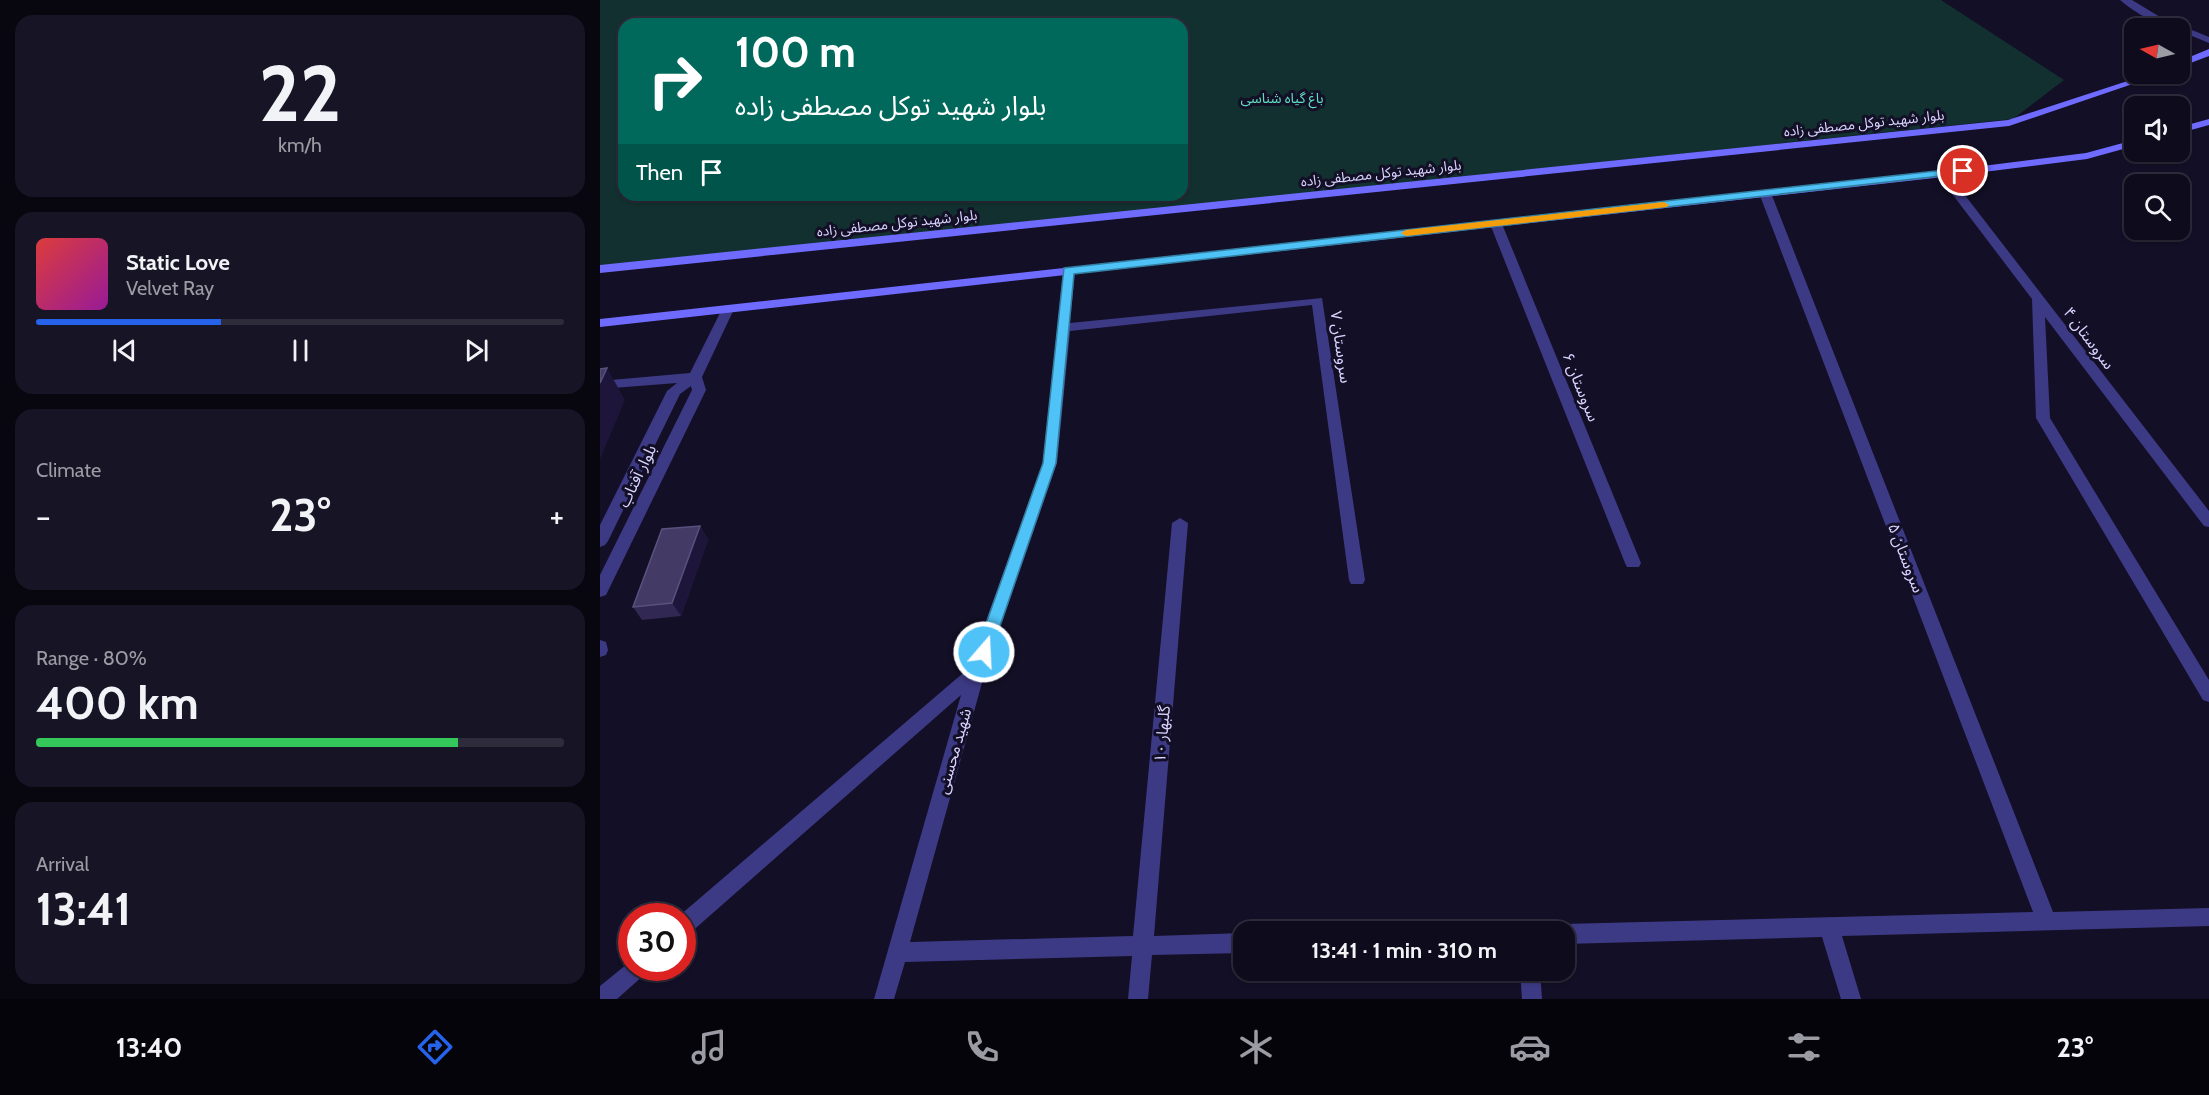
<!DOCTYPE html>
<html lang="en">
<head>
<meta charset="utf-8">
<style>
	body { margin:0; font-family:Cabin,"Noto Sans Arabic",sans-serif; background:#171425; color:#f1f3f6; height:100vh; display:flex; flex-direction:column; font-size:22px; white-space:nowrap }
	* { box-sizing:border-box; margin:0 }
	p { font-size:20px; color:#9b9ba3 }
	.icon { flex:none; width:33px; height:33px; fill:none; stroke:currentColor; stroke-width:2; stroke-linecap:round; stroke-linejoin:round }
	.map { position:relative; flex:1; overflow:hidden }
	.panel { display:flex; flex-direction:column; gap:15px; padding:15px; background:#08060f; width:600px }
	.panel>* { flex:none }
	.banner { position:absolute; left:18px; top:18px; width:570px; height:183px; border-radius:18px; box-shadow:0 2px 4px #0004,0 0 0 2px #2e2b3b; background:#00695c; color:#fff; overflow:hidden }
	.needle { width:39px; rotate:278deg }
	.tools { position:absolute; left:1524px; top:18px; display:grid; gap:12px }
	.tools a { display:grid; place-items:center; width:66px; height:66px; border-radius:12px; background:#0e0b1c; box-shadow:0 2px 4px #0004,0 0 0 2px #2e2b3b; font-size:30px }
	.speed { position:absolute; left:18px; top:903px; display:flex; gap:12px; font-size:30px; font-weight:700; text-align:center }
	.speed>* { display:grid; place-content:center; width:78px; height:78px; border-radius:50%; background:#0e0b1c; box-shadow:0 2px 4px #0004,0 0 0 2px #2e2b3b; line-height:1 }
	.speed .limit { border:9px solid #d22; background:#fff; color:#111 }
	.pin { position:absolute; display:grid; place-items:center; width:51px; height:51px; color:#fff; margin:-26px; border:3px solid #fff; border-radius:50%; box-shadow:0 2px 6px #0007 }
	.me { position:absolute; width:66px; margin:-33px; rotate:19deg; stroke-linejoin:round; filter:drop-shadow(0 0 4px #0008) }
	.turn { display:flex; align-items:center; gap:21px; height:126px; padding:0 18px; font-size:27px }
	.turn .icon { width:78px; height:78px; stroke-width:2.5 }
	.turn b { display:block; font-size:42px; line-height:51px }
	.then { display:flex; align-items:center; height:57px; padding:0 18px; background:#0003; gap:12px; font-size:22px }
	.big { font-size:45px; font-weight:700; line-height:1.1 }
	.panel .card { flex:1; display:flex; flex-direction:column; justify-content:center; gap:9px; min-width:0; padding:0 21px; border-radius:18px; background:#171425 }
	.panel .dial { align-items:center; gap:0 }
	.dial b { font-size:78px; line-height:1 }
	.song { display:flex; align-items:center; gap:18px }
	.cover { width:72px; height:72px; border-radius:9px; background:linear-gradient(135deg,hsl(0 70% 55%),hsl(300 70% 35%)) }
	.played { height:6px; border-radius:3px; background:linear-gradient(90deg,#2563eb 35%,#2e2b3b 35%) }
	.keys { display:flex; justify-content:space-around; direction:ltr }
	.heat { display:flex; justify-content:space-between; align-items:center; font-size:33px; direction:ltr }
	.charge { height:9px; border-radius:4px; background:linear-gradient(90deg,#34c759 80%,#2e2b3b 0) }
	.trip { position:absolute; left:633px; top:921px; width:342px; height:60px; border-radius:18px; background:#0e0b1c; box-shadow:0 2px 4px #0004,0 0 0 2px #2e2b3b; font-weight:700; line-height:60px; text-align:center }
	.dock { display:flex; height:96px; justify-content:space-around; align-items:center; background:#06040b; color:#9b9ba3 }
	.dock .icon { width:42px; height:42px }
	.dock .active { color:#2563eb }
	.dock b { font-size:27px; color:#f1f3f6 }
	main { display:flex; flex:1; min-height:0 }
	.map>svg:first-child { display:block }
</style>
</head>
<body>
<main>
<section class="panel">
<div class="card dial"><b>22</b><p>km/h</p></div>
<div class="card">
<div class="song"><i class="cover"></i><div><b>Static Love</b><p>Velvet Ray</p></div></div>
<div class="played"></div>
<div class="keys"><svg class="icon" aria-label="previous" viewBox="0 0 24 24"><path d="M18 5L8 12l10 7zM5 5v14"/></svg><svg class="icon" aria-label="pause" viewBox="0 0 24 24"><path d="M8 5v14M16 5v14"/></svg><svg class="icon" aria-label="next" viewBox="0 0 24 24"><path d="M6 5l10 7-10 7zM19 5v14"/></svg></div>
</div>
<div class="card"><p>Climate</p>
<div class="heat"><a>−</a><b class="big">23°</b><a>+</a></div>
</div>
<div class="card"><p>Range · 80%</p><b class="big">400 km</b><div class="charge"></div></div>
<div class="card"><p>Arrival</p><b class="big">13:41</b></div>
</section>
<div class="map">
<svg width="1609" height="999" viewBox="0 0 1609 999">
	<rect width="100%" height="100%" fill="#130f26"/>
	<path fill="#12302f" fill-rule="evenodd" d="M0 0H1341L1464 80 1413 119 0 267ZM24 24H582V195H24Z"/>
	<g fill="none" stroke-linecap="round" stroke-linejoin="round">
		<path fill="#3d3a85" fill-rule="evenodd" d="M1520 0H1532L1560 17 1609 37V43L1580 31V28C1560 28 1534 12 1520 0Z"/>
		<g fill="#3d3a85" fill-rule="evenodd">
			<path d="M1343 171 1347 172 1609 511V527L1604 526 1445 317 1450 418 1609 680V702L1603 700 1436 418 1432 299 1337 174Z"/>
			<path d="M1165 190 1171 193 1453 912 1609 908V926L1242 936 1261 999H1241L1222 937 964 944V932H955L957 927 964 924 1433 912 1159 193Z"/>
			<path d="M896 220 902 224 1041 563 1039 567H1027L1025 563 890 224Z"/>
			<path d="M469 267 475 271 470 323 722 298 765 580 763 584H751L749 580 712 305 470 331 457 463 385 672 310 942 533 936 572 523 580 518 588 523 554 936 644 933V953L552 955 548 999H528L532 956 305 962 294 999H274L361 695 89 934 82 936V916H79L369 668 443 463 463 271Z"/>
			<path d="M128 305 134 309 102 377 106 390 8 591 6 595 0 597V575L92 390 91 386 80 394 8 541 5 545 0 547V525L67 391 77 383 0 389V381L90 373 122 309Z"/>
			<path d="M0 640 6 642 8 650 6 655 0 657Z"/>
			<path d="M32 960V968H47L44 975 17 999H0V986Z"/>
			<path d="M920 970H940L942 999H922Z"/>
		</g>
		<g fill="#6f6bff" fill-rule="evenodd">
			<path d="M1609 49V56L1580 67V61Z"/>
			<path d="M1549 74H1562L1409 126 0 273V265L1408 120Z"/>
			<path d="M1609 119V125L1580 133V127Z"/>
			<path d="M1534 140V146L1487 159 1343 177 0 327V319L1343 171 1486 153Z"/>
		</g>
	</g>
	<path fill="#312854" d="M100 526 108 540 81 616 42 620 33 607Z"/>
	<g fill="#1d163a">
		<path d="M7 368 25 400 0 459V383Z"/>
		<path d="M100 526 108 540 81 616 72 603Z"/>
	</g>
	<g fill="#433a66" stroke="#5a527e" stroke-width="1.5">
		<path d="M7 368 0 383V369Z"/>
		<path d="M100 526 72 603 33 607 62 529Z"/>
	</g>
	<path fill="#4fc3f7" stroke="#337fa1" stroke-width="1.5" d="M1363 168 1367 169V173L474 274 456 463 391 652 384 658 376 652 443 463 464 268Z"/>
	<path fill="#f59e0b" d="M1064 202 1069 205 1067 207 806 236 801 233 806 230Z"/>
	<g text-anchor="middle" dominant-baseline="central" stroke-width="6" stroke-linejoin="round" paint-order="stroke">
		<g font-size="14" fill="#5fe0c0" stroke="#130f26">
			<text x="682" y="98">باغ گیاه شناسی</text>
		</g>
		<g font-size="14" fill="#d9d4ff" stroke="#130f26">
			<text transform="translate(1264 123) rotate(-6)">بلوار شهید توکل مصطفی زاده</text>
			<text transform="translate(781 173) rotate(-6)">بلوار شهید توکل مصطفی زاده</text>
			<text transform="translate(297 223) rotate(-6)">بلوار شهید توکل مصطفی زاده</text>
		</g>
		<g font-size="16" fill="#d9d4ff" stroke="#130f26">
			<text transform="translate(1489 338) rotate(53)">سروستان ۴</text>
			<text transform="translate(741 347) rotate(82)">سروستان ۷</text>
			<text transform="translate(981 387) rotate(68)">سروستان ۶</text>
			<text transform="translate(37 476) rotate(-64)">بلوار آفتاب</text>
			<text transform="translate(1306 558) rotate(69)">سروستان ۵</text>
			<text transform="translate(562 734) rotate(-85)">گلبهار ۱۰</text>
			<text transform="translate(354 751) rotate(-74)">شهید محسنی</text>
		</g>
	</g>
</svg>
<div class="tools">
<a><svg class="needle" viewBox="-14 -14 28 28"><path d="M0-13l5 13h-10z" fill="#e53935"/><path d="M0 13l5-13h-10z" fill="#9b9ba3"/></svg></a>
<a><svg class="icon" aria-label="sound" viewBox="0 0 24 24"><path d="M4 9h4l5-4v14l-5-4H4zM17 9q2 3 0 6"/></svg></a>
<a><svg class="icon" aria-label="search" viewBox="0 0 24 24"><circle cx="10" cy="10" r="6"/><path d="M15 15l6 6"/></svg></a>
</div>
<div class="speed"><div class="limit">30</div></div>
<div class="pin" style="left:1363px;top:171px;background:#d93025"><svg class="icon" aria-label="arrive" viewBox="0 0 24 24"><path d="M6 21V4h12l-3 4 3 4H6"/></svg></div>
<svg class="me" style="left:384px;top:652px" viewBox="-20 -20 40 40"><circle r="17" fill="#4fc3f7" stroke="#fff" stroke-width="3"/><path d="M0-11L8 9 0 5-8 9z" fill="#fff"/></svg>
<div class="trip">13:41 · 1 min · 310 m</div>
<div class="banner">
<div class="turn"><svg class="icon" aria-label="right" viewBox="0 0 24 24"><path d="M7 20v-9h11M14 6l5 5-5 5"/></svg><div><b>100 m</b>بلوار شهید توکل مصطفی زاده</div></div>
<div class="then">Then<svg class="icon" aria-label="arrive" viewBox="0 0 24 24"><path d="M6 21V4h12l-3 4 3 4H6"/></svg></div>
</div>
</div>
</main>
<nav class="dock">
<b>13:40</b>
<svg class="icon active" aria-label="directions" viewBox="0 0 24 24"><path d="M12 3l9 9-9 9-9-9zM9 14v-3h6M13 9l2 2-2 2"/></svg>
<svg class="icon" aria-label="music" viewBox="0 0 24 24"><path d="M9 18V5l10-2v13"/><circle cx="6" cy="18" r="3"/><circle cx="16" cy="16" r="3"/></svg>
<svg class="icon" aria-label="phone" viewBox="0 0 24 24"><path d="M5 4h4l2 5-3 2q2 4 5 5l2-3 5 2v4C11 20 4 13 5 4z"/></svg>
<svg class="icon" aria-label="climate" viewBox="0 0 24 24"><path d="M12 3v18M4 7l16 10M4 17L20 7"/></svg>
<svg class="icon" aria-label="car" viewBox="0 0 24 24"><path d="M5 17H2v-5l4-1 3-4h7l3 4 3 1v5h-3M9 17h6M6 11h13"/><circle cx="7" cy="17" r="2"/><circle cx="17" cy="17" r="2"/></svg>
<svg class="icon" aria-label="filters" viewBox="0 0 24 24"><path d="M4 7h16M4 17h16"/><circle cx="9" cy="7" r="2"/><circle cx="15" cy="17" r="2"/></svg>
<b>23°</b>
</nav>
</body>
</html>
